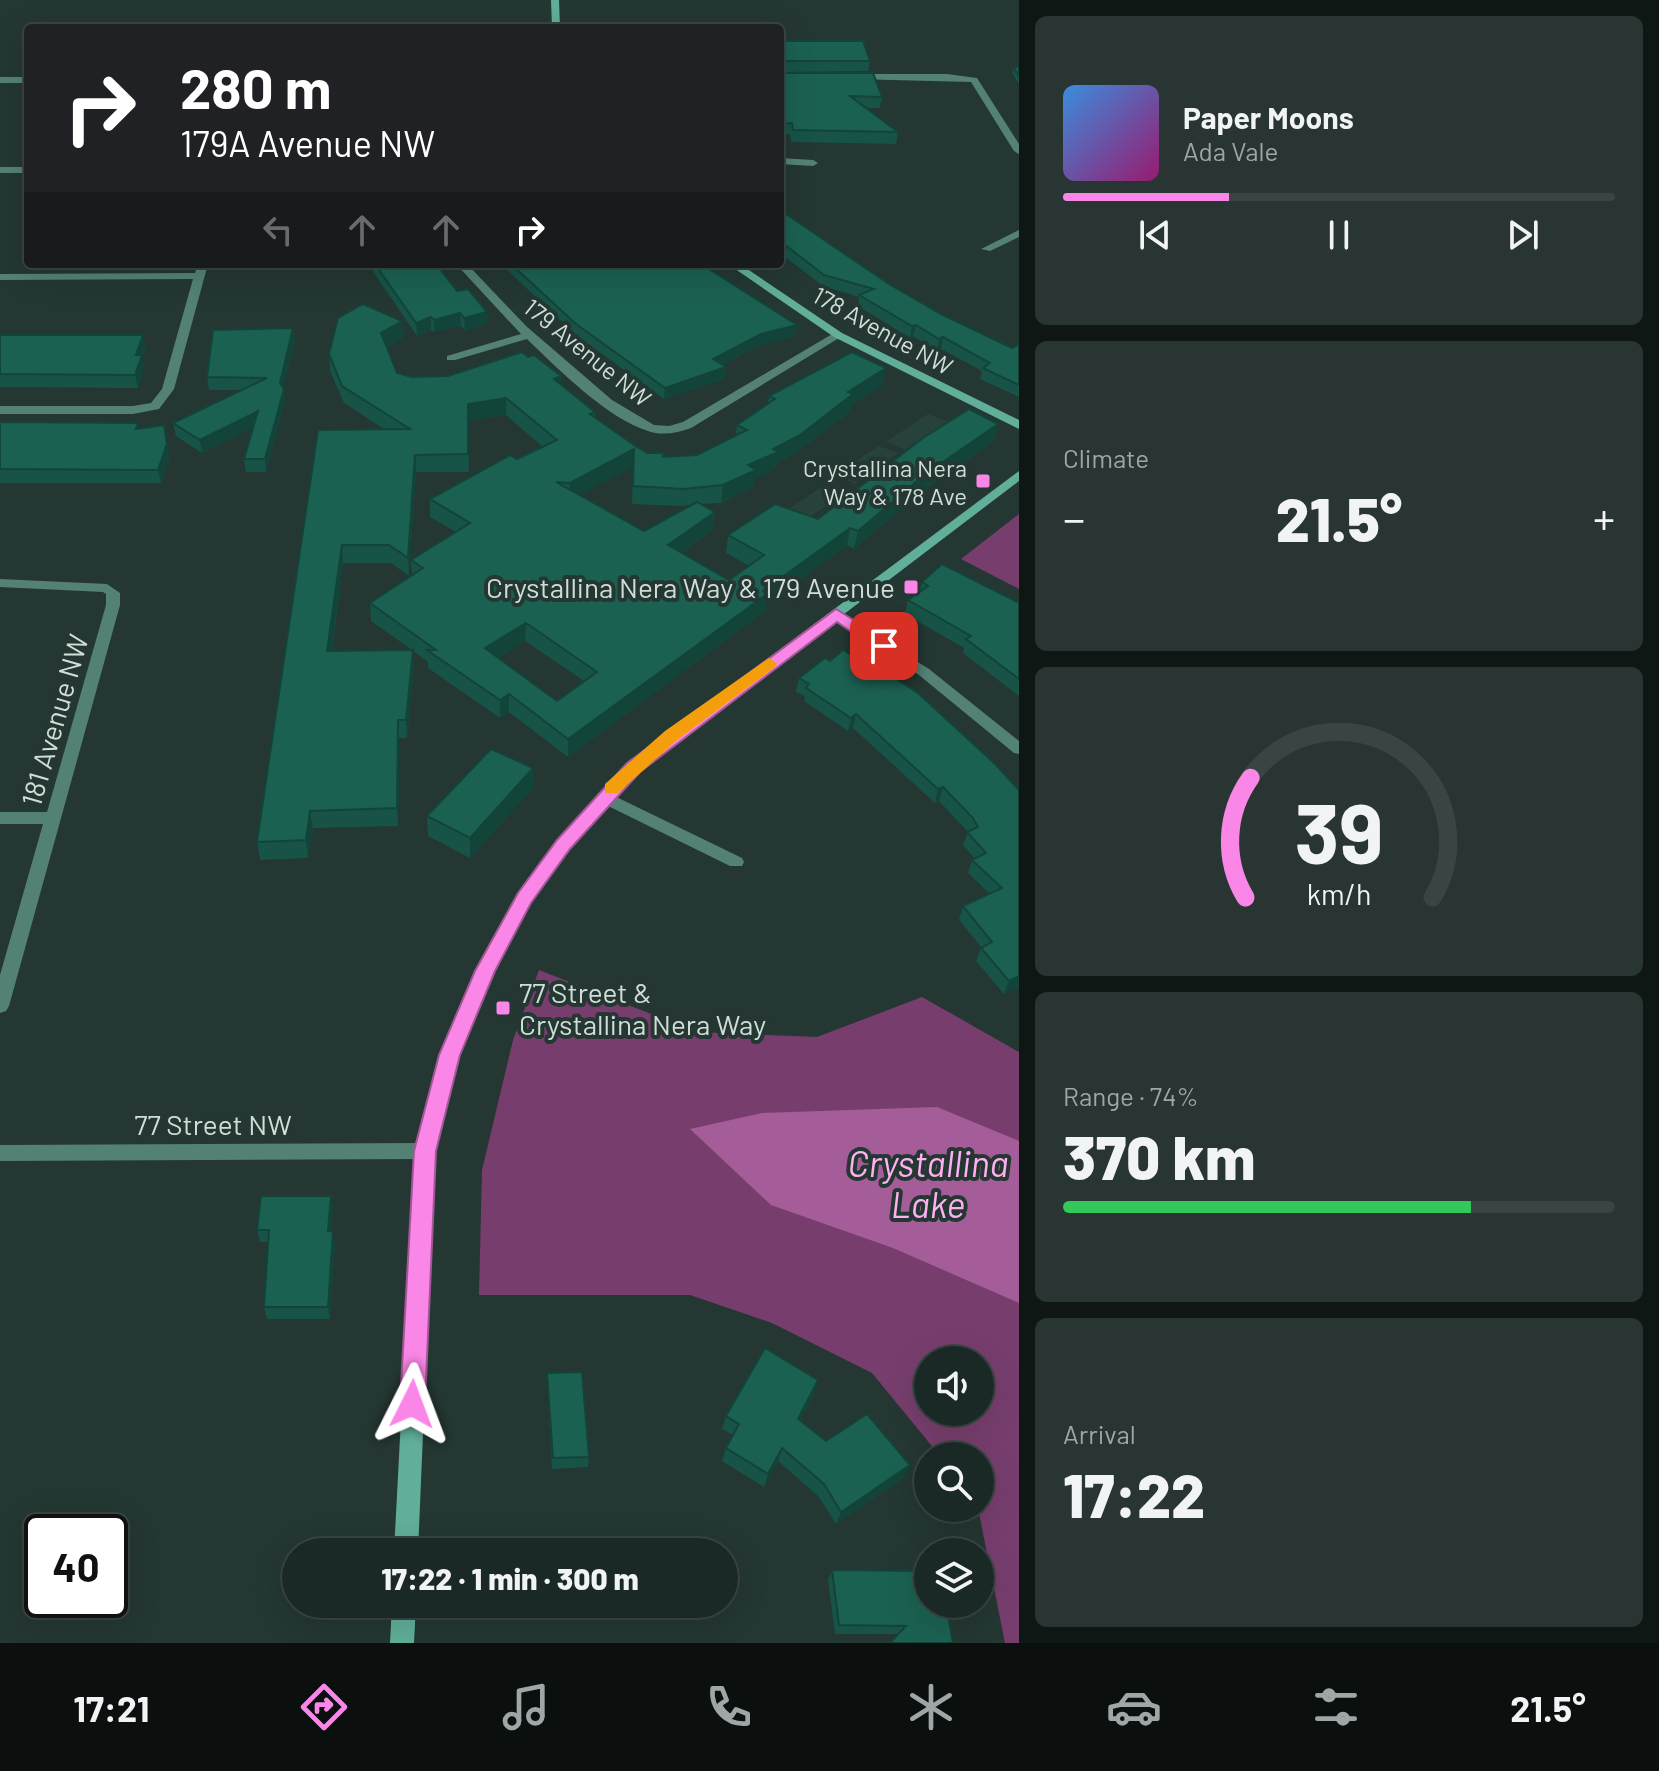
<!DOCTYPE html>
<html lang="en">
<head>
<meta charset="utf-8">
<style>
	body { margin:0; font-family:Barlow,sans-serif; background:#283532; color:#f1f3f6; height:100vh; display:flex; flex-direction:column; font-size:30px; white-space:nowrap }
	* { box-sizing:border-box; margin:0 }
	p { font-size:26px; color:#a0a6a7 }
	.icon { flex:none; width:44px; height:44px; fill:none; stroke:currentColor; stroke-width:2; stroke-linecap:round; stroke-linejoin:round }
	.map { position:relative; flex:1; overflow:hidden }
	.drawer { display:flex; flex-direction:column; gap:16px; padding:16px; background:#0f1715; width:640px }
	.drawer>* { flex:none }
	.top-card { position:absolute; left:24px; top:24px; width:760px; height:244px; border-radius:8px; box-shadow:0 8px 32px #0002,0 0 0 2px #394543; background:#202124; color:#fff; overflow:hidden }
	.controls { position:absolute; left:914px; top:1346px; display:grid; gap:16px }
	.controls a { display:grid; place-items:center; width:80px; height:80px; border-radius:50%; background:#1b2926; box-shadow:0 8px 32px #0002,0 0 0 2px #394543; font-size:40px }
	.speed { position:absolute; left:24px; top:1514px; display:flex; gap:16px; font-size:40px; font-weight:700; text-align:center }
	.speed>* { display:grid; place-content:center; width:104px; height:104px; border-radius:50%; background:#1b2926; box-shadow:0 8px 32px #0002,0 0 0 2px #394543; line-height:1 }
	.speed .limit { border:4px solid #111; border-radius:12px; background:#fff; color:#111 }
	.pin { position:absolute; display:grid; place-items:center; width:68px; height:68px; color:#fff; margin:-34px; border-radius:16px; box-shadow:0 4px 12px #0006 }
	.me { position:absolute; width:88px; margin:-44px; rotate:3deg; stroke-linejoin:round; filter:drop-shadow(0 0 6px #0008) }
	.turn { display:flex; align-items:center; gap:28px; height:168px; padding:0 24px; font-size:36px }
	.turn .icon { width:104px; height:104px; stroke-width:2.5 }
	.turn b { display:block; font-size:56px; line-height:68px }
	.lanes { display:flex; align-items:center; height:76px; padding:0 24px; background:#0003; justify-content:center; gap:40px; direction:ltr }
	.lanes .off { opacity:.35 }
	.big { font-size:60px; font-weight:800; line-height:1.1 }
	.drawer .tile { flex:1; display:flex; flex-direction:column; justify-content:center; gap:12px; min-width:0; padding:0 28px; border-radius:12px; background:#283532 }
	.drawer .dial { align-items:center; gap:0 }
	.dial svg { height:208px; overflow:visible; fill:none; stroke:#394543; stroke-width:7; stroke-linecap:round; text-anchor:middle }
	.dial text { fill:#f1f3f6; stroke:none }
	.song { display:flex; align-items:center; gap:24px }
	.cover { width:96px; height:96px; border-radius:12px; background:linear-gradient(135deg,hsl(210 70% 55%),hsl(320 70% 35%)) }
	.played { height:8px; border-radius:4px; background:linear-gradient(90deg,#fa87e7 30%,#394543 30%) }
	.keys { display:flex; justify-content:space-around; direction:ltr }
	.heat { display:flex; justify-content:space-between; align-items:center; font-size:44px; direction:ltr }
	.charge { height:12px; border-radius:6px; background:linear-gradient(90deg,#34c759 74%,#394543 0) }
	.trip { position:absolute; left:282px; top:1538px; width:456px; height:80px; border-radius:40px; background:#1b2926; box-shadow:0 8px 32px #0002,0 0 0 2px #394543; font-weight:800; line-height:80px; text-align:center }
	.tabs { display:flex; height:128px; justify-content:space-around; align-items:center; background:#0b100f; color:#a0a6a7 }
	.tabs .icon { width:56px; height:56px }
	.tabs .selected { color:#fa87e7 }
	.tabs b { font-size:36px; color:#f1f3f6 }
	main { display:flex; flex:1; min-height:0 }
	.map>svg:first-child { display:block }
</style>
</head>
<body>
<main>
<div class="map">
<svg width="1019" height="1643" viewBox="0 0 1019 1643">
	<rect width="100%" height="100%" fill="#243732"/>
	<g fill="#26423b">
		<path d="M928 414 947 421 905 450 887 441Z"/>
		<path d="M879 446 898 453 854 484 836 474Z"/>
		<path d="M829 482 849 490 802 522 784 512Z"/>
	</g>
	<g fill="#773e6d" fill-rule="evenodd">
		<path d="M1019 514V589L961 559Z"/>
		<path d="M539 970 697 1032 817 1037 922 997 1019 1052V1643H1005L978 1508 980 1456H940L872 1373 772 1323 690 1295H479L482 1170 513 1040ZM928 1360H980V1412H928Z"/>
	</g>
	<path fill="#a55d99" d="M937 1107 1019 1141V1303L893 1248 771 1205 690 1129 762 1113Z"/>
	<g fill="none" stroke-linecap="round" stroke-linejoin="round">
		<g fill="#538275" fill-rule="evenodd">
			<path d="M856 74H947L977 78 1019 144V154L1014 151 971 82 853 79 852 77Z"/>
			<rect x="0" y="77" width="28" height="6"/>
			<path d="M780 158 813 160 818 163 813 166 780 164Z"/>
			<rect x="0" y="167" width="28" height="6"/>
			<path d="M1019 230V237L990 251 981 249Z"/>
			<path d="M198 264H208L174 389 159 409 133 414H0V406H133L151 403 162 389 193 279 0 280V274L195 273Z"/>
			<path d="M456 264H467L526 326 612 400 654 425 669 426 683 422 834 333 844 335 691 428C677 433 662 436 648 431 608 419 557 368 527 339L455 360H447V356L521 334Z"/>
			<path d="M0 579 107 584 120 593V605L9 1006 6 1011 0 1013V975L43 824H0V812H47L106 605V594L103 592 0 587Z"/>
			<path d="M836 611 929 669 1019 741V754L1014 753 919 675 831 618 829 615 831 612Z"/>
			<path d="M604 791 742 858 744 862 742 866H730L598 801 596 797 598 793Z"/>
			<path d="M425 1143 432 1145 435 1151 432 1157 425 1159 0 1161V1145Z"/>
		</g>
		<g fill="#61ae9a" fill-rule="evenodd">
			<path d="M551 0H559L560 28H552Z"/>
			<path d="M728 264H740L842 333 1019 420V429L834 337Z"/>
			<path d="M1019 471V481L638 771 569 848 530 902 494 971 458 1055 435 1151 418 1552H394L415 1151 440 1055 476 971 518 893 557 840 628 763Z"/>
			<path d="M392 1604H416L414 1643H390Z"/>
		</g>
	</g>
	<g fill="#175347" fill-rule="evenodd">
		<path d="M780 41 870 61 868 71 780 72 882 97 880 108H865L898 132 896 144 791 142 790 134 780 135Z"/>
		<path d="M1019 66V84L1012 73 1014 68Z"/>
		<path d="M780 210 889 284 941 314 1012 348 1019 344V397L980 379 982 371 941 349 937 351 913 336 910 338 858 306 859 297 823 286 780 253Z"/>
		<path d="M266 264H312L311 267 266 268Z"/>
		<path d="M368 264H436L457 291 487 324 465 330 461 326 434 332 431 330 417 336Z"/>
		<path d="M501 264H701L795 336 760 345 722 365 725 379 664 399 576 335Z"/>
		<path d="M402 321 403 338 387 347 397 373 412 377 448 376 528 357 561 376V385L595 412V417L634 445 647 453 663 457 697 455 736 435 737 425 768 404 769 396 883 385 851 405 850 412 797 452 776 464 775 469 754 479 753 487 721 503 701 504 715 512 713 530 681 553 729 580 749 566 726 553 728 535 818 519 998 424 994 441 920 493 854 549 847 545 766 605 765 611 568 757 509 712 500 718 428 668V662L413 651 414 668 407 738H399L398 826 313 828 308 858 260 860 257 842 318 430 384 429 344 403 330 371 329 354ZM506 415 543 447 430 499V517L456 532 411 560 412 575 370 603 371 621 412 650 332 651 343 563H391L409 576 416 472H469L468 421ZM633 467 632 504 682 506 691 505 644 531 579 495ZM525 641 584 681 557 701 498 658Z"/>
		<path d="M293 328 295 341 283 388 285 402 266 472H246L244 459 253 427 202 453 176 436 173 423 240 390H209L207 377Z"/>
		<path d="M0 335 146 348 142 357 144 367 138 388 0 387Z"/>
		<path d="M0 422 139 428 170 457 161 483H0Z"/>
		<path d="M922 582 1019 603V696L963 653 964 648 905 614 908 600 919 593Z"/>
		<path d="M799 678 1019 790V987L1004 994 976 961 981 947 959 920 963 906 990 894 968 873 972 860 975 859 963 845 968 832 939 801 935 803 853 728 848 731 804 701 805 696 796 692Z"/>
		<path d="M533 788 470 858 428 836 427 816Z"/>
		<path d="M331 1196 333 1209 331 1231 335 1243 330 1319H267L264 1307 268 1242H260L257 1230Z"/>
		<path d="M547 1373 589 1457 588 1467 552 1469Z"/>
		<path d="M814 1394 800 1420 826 1441 904 1478 836 1524 819 1497 778 1461 764 1487 722 1461 726 1448 733 1435 722 1429 726 1416Z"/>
		<path d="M832 1570 953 1643 898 1634H835L828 1580Z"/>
	</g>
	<g fill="#134439">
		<path d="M487 312V324L465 330 464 318Z"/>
		<path d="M460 313 461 326 434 332V320Z"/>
		<path d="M431 317V330L417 336 416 323Z"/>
		<path d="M402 321 403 338 382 350 381 333Z"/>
		<path d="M797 325 795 336 760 345 712 370 713 359 761 334Z"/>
		<path d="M916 325 913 336 910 338 912 326Z"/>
		<path d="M293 328 295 341 281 396 280 383Z"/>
		<path d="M143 335 146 348 142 357 144 367 138 388 135 375 136 355Z"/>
		<path d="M943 337 941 349 937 351 939 339Z"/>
		<path d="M726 367 725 379 664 399 665 388Z"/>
		<path d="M886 368 883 385 851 405 850 412 797 452 776 464 775 469 754 479 753 487 721 503 723 485 748 465 773 449 848 392Z"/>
		<path d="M561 376V393L554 379Z"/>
		<path d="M284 389 285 402 266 472 265 459Z"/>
		<path d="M506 398V415L468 421 469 472 468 404Z"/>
		<path d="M258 411 260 424 202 453 200 440Z"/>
		<path d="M998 424 994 441 920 493 854 549 858 531 924 475Z"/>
		<path d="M164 425 170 457 161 483 158 470Z"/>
		<path d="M634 449 633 467 569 501 570 483Z"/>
		<path d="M415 455 416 472 409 576 408 558Z"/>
		<path d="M715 512 713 530 666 563 668 545Z"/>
		<path d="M850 528 847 545 766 605 765 611 568 757V739L763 591Z"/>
		<path d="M342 545 343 563 329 669 327 651Z"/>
		<path d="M526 623 525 641 485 666V648Z"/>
		<path d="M413 650 414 668 407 738 406 720Z"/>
		<path d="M509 694V712L500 718V700Z"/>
		<path d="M856 714 853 728 848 731 851 718Z"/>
		<path d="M398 720 399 738 398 826 397 808Z"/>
		<path d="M533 768V788L470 858V838Z"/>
		<path d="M943 787 939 801 935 803 938 789Z"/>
		<path d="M310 811 313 828 308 858 306 840Z"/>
		<path d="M1019 976V987L1004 994 1009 981Z"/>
		<path d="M331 1196 333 1209 330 1243 328 1231Z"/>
		<path d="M333 1231 335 1243 330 1319 328 1307Z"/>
		<path d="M818 1380 814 1394 793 1432 798 1419Z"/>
		<path d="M782 1448 778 1461 764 1487 768 1474Z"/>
		<path d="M910 1465 904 1478 836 1524 841 1512Z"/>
	</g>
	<g fill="#1b6152" stroke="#134439" stroke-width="2" fill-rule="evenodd">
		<path d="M780 41H863L870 61H781L780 65Z"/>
		<path d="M1019 66V76L1014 68Z"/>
		<path d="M780 72 781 73H873L882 97 850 96 898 132 793 130 792 123 780 124Z"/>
		<path d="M780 210 889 284 941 314 1012 348 1019 344V385L983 368 990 363 943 337 939 339 916 325 912 326 859 295 874 289 824 275 780 241Z"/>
		<path d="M375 264H436L457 291 468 289 487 312 464 318 460 313 434 320 431 317 416 323Z"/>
		<path d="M511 264H701L797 325 761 334 713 359 726 367 665 388 576 324Z"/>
		<path d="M363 304 402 321 381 333 397 373 412 377 448 376 522 352 528 357 534 355 561 376 554 379 595 412 590 414 634 445 647 453H663V457L697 455 747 430 737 425 775 399 769 396 852 352 886 368 848 392 853 394 800 435 773 449 778 452 748 465 756 470 723 485 683 489 633 486 634 449 570 483 556 482 644 531 697 502 715 512 668 545 729 580 764 555 728 535 775 504 818 519 923 438 969 409 998 424 924 475 858 531 850 528 763 591 767 594 568 739 509 694 500 700 427 650H436L370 603 423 568 411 560 470 523 430 499 510 455 517 459 557 440 506 398 468 404V454L415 455 408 558 389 545H342L327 651 413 650 406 720H398L397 808 310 811 306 840 257 842 318 430 410 429 342 386 329 354 338 318ZM526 623 597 672 557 701 485 648Z"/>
		<path d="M293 328 280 383 284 389 265 459H244L258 411 200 440 173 423 267 378 207 377 213 330Z"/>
		<path d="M0 335H143L136 355H142L135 375 0 374Z"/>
		<path d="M0 422 138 423 136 429 164 425 167 444 158 470 0 469Z"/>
		<path d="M942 564 1019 603V679L966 639 971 636 908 600 928 586 922 582Z"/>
		<path d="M843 650 872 667 875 665 918 693 995 764 1019 790V976L1009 981 981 948 992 942 963 906 1002 888 972 860 986 853 967 832 978 827 973 818 943 787 938 789 856 714 851 718 806 688 809 684 799 678 825 658 830 661Z"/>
		<path d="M491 749 533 768 470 838 427 816Z"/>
		<path d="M261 1196H331L328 1231H333L328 1307H264L269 1230H257Z"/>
		<path d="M765 1348 818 1380 798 1419 826 1441 867 1414 910 1465 841 1512 824 1484 782 1448 768 1474 726 1448 739 1424 726 1416Z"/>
		<path d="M582 1372 589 1457 553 1458 547 1373Z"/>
		<path d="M832 1570 928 1571V1604H946L953 1643H890L906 1626 839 1625Z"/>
	</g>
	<path fill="#fa87e7" stroke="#a25896" stroke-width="2" d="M836 609 889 642V650H878L837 622 640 772 570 849 531 903 495 971 460 1055 436 1151 425 1404 421 1413 412 1416 404 1413 400 1404 414 1151 439 1055 475 971 518 893 557 840 627 763Z"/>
	<path fill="#f59e0b" d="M769 658 777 663 775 667 677 740 618 793H605V784L665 731Z"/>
	<g fill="#fa87e7" stroke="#243732" stroke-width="3">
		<rect x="975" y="473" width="16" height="16" rx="4"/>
		<rect x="903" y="579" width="16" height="16" rx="4"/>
		<rect x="495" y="1000" width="16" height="16" rx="4"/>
	</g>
	<g text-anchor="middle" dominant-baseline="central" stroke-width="8" stroke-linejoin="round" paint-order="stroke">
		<g font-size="24" fill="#d1ddd9" stroke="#243732">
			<text transform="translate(883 330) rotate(29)">178 Avenue NW</text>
			<text transform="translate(588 352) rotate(39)">179 Avenue NW</text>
		</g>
		<g font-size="24" fill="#d1ddd9" stroke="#243732" text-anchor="end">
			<text x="967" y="467">Crystallina Nera<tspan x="967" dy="28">Way &amp; 178 Ave</tspan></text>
		</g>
		<g font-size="28" fill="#d1ddd9" stroke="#243732" text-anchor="end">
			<text x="895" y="587">Crystallina Nera Way &amp; 179 Avenue</text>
			<text x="519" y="992" text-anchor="start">77 Street &amp;<tspan x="519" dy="32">Crystallina Nera Way</tspan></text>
		</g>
		<g font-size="28" fill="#d1ddd9" stroke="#243732">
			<text transform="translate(54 720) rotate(-74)">181 Avenue NW</text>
			<text x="213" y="1124">77 Street NW</text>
		</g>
		<g font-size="36" font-style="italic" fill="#ffb0f0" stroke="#243732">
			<text x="928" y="1162">Crystallina<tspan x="928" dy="41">Lake</tspan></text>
		</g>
	</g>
</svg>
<div class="controls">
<a><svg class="icon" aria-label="sound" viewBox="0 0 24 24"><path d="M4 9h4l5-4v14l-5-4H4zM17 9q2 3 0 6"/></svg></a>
<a><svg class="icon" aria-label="search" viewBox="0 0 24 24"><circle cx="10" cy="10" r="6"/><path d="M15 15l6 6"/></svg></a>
<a><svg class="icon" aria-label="layers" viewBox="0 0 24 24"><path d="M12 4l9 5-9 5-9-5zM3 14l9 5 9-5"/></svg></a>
</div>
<div class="speed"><div class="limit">40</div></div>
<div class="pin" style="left:884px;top:646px;background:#d93025"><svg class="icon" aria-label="arrive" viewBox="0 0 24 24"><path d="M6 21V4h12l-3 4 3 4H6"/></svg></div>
<svg class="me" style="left:412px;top:1404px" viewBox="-20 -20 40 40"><path d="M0-17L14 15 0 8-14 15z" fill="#fa87e7" stroke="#fff" stroke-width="4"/></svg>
<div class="trip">17:22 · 1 min · 300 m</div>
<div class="top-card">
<div class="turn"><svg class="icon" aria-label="right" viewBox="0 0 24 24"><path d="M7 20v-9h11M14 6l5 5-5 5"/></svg><div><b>280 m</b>179A Avenue NW</div></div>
<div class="lanes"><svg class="icon off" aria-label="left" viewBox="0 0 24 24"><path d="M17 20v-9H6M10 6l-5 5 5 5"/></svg><svg class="icon off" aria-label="ahead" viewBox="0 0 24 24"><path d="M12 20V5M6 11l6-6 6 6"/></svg><svg class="icon off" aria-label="ahead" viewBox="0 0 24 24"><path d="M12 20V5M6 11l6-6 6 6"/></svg><svg class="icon" aria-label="right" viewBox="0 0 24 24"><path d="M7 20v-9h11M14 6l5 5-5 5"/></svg></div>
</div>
</div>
<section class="drawer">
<div class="tile">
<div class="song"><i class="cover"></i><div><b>Paper Moons</b><p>Ada Vale</p></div></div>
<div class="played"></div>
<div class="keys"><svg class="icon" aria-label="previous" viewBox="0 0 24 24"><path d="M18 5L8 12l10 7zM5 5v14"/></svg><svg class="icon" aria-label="pause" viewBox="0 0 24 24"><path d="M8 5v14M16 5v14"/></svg><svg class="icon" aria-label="next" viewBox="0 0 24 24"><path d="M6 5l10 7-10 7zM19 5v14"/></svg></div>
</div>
<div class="tile"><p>Climate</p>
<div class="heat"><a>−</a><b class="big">21.5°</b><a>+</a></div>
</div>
<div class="tile dial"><svg viewBox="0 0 100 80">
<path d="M14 69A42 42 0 1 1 86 69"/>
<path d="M14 69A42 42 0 0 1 16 23" stroke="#fa87e7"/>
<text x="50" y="56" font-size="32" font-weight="700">39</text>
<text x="50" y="72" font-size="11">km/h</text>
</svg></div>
<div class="tile"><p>Range · 74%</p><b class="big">370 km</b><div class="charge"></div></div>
<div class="tile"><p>Arrival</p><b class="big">17:22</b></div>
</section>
</main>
<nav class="tabs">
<b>17:21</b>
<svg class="icon selected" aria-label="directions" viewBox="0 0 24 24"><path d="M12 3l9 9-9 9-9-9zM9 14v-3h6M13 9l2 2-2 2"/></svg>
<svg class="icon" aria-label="music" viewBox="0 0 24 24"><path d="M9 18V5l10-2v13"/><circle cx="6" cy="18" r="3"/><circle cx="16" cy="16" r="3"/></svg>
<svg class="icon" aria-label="phone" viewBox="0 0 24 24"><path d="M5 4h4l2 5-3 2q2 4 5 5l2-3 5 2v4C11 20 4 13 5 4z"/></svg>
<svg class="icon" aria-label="climate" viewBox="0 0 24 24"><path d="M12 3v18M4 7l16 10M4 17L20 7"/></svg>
<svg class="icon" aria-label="car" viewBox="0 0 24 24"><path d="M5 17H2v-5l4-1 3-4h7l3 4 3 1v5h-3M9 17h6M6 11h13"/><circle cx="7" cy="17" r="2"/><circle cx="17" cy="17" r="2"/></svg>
<svg class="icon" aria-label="filters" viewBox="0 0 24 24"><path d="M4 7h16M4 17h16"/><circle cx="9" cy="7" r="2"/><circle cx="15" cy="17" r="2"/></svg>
<b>21.5°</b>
</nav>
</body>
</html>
